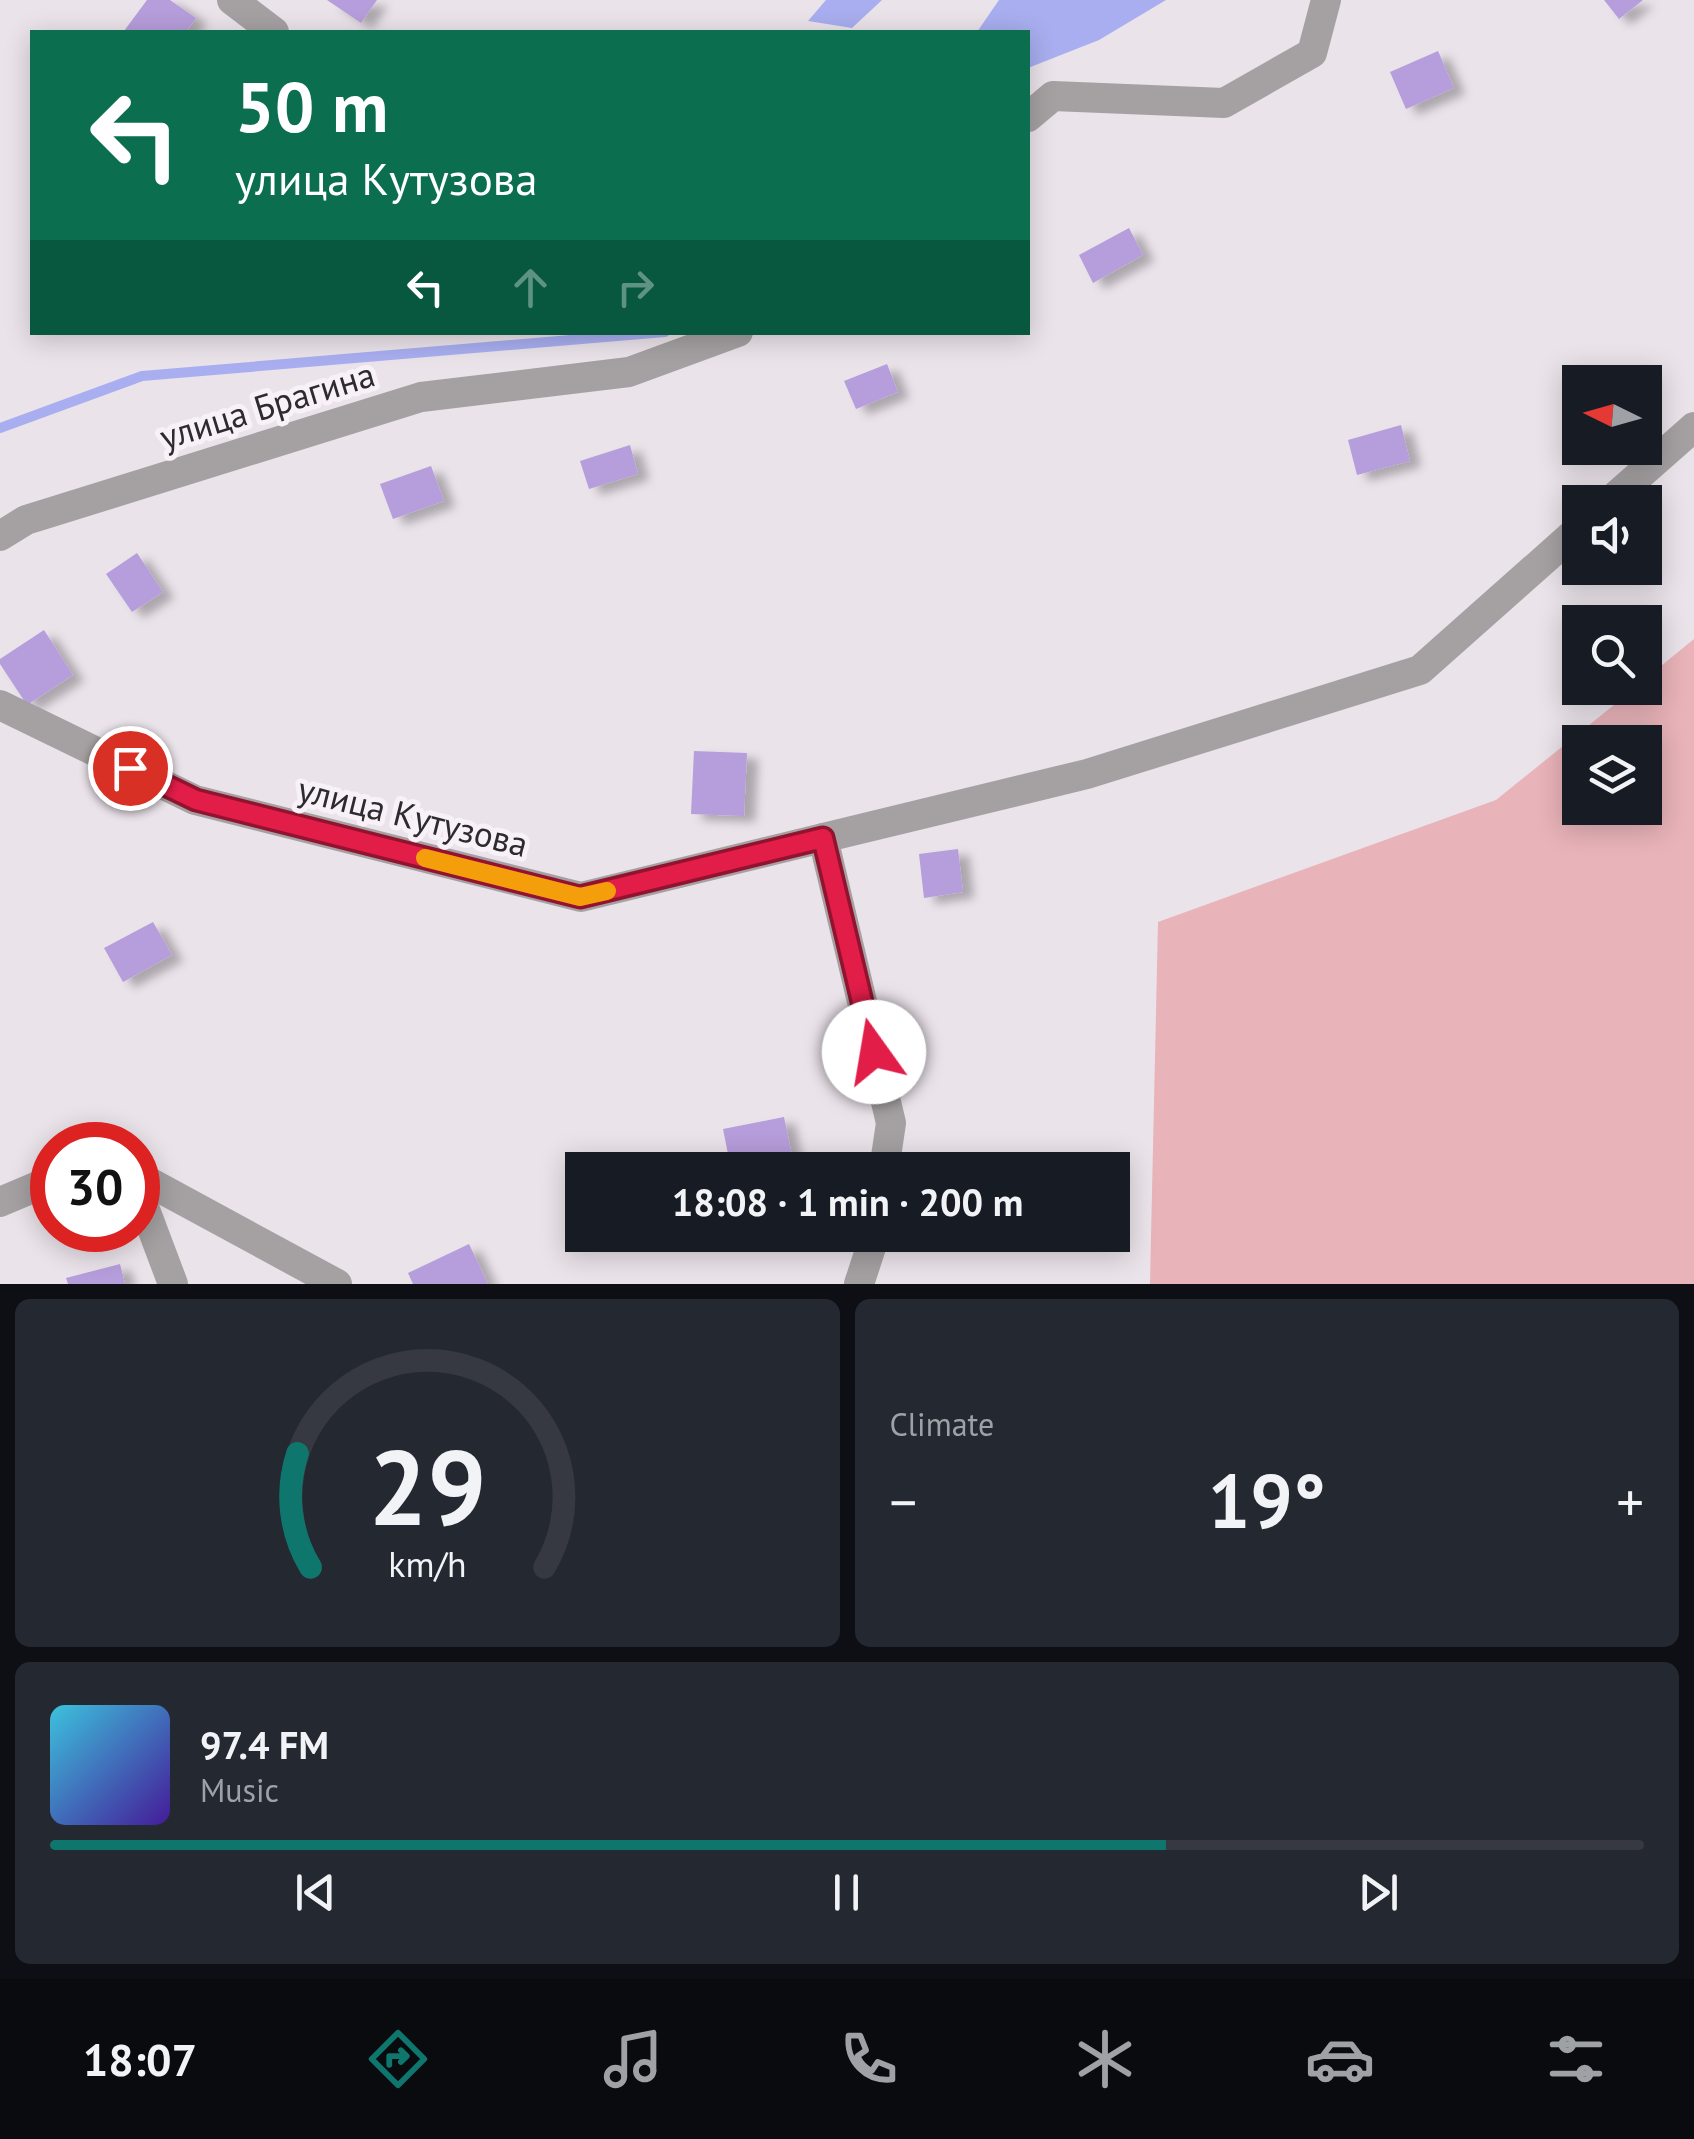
<!DOCTYPE html>
<html lang="en">
<head>
<meta charset="utf-8">
<style>
	body { margin:0; font-family:"PT Sans",sans-serif; background:#242831; color:#f1f3f6; height:100vh; display:flex; flex-direction:column; font-size:38px; white-space:nowrap }
	* { box-sizing:border-box; margin:0 }
	p { font-size:32px; color:#9ea1a6 }
	.icon { flex:none; width:55px; height:55px; fill:none; stroke:currentColor; stroke-width:2; stroke-linecap:round; stroke-linejoin:round }
	.map { position:relative; height:1284px; overflow:hidden }
	.side { display:flex; flex-direction:column; gap:15px; padding:15px; background:#0d0f14; flex:1 }
	.side>* { flex:none }
	.top-card { position:absolute; left:30px; top:30px; width:1000px; height:305px; border-radius:0px; box-shadow:0 5px 25px #0003; background:#0b6e4f; color:#fff; overflow:hidden }
	.needle { width:65px; rotate:275deg }
	.tools { position:absolute; left:1562px; top:365px; display:grid; gap:20px }
	.tools a { display:grid; place-items:center; width:100px; height:100px; border-radius:0px; background:#171b24; box-shadow:0 5px 25px #0003; font-size:50px }
	.speed { position:absolute; left:30px; top:1122px; display:flex; gap:20px; font-size:50px; font-weight:700; text-align:center }
	.speed>* { display:grid; place-content:center; width:130px; height:130px; border-radius:50%; background:#171b24; box-shadow:0 5px 25px #0003; line-height:1 }
	.speed .limit { border:15px solid #d22; background:#fff; color:#111 }
	.pin { position:absolute; display:grid; place-items:center; width:85px; height:85px; color:#fff; margin:-42px; border:5px solid #fff; border-radius:50%; box-shadow:0 2px 10px #0007 }
	.me { position:absolute; width:110px; margin:-55px; rotate:347deg; stroke-linejoin:round; filter:drop-shadow(0 0 8px #0008) }
	.turn { display:flex; align-items:center; gap:35px; height:210px; padding:0 40px; font-size:45px }
	.turn .icon { width:130px; height:130px; stroke-width:2.5 }
	.turn b { display:block; font-size:70px; line-height:85px }
	.lanes { display:flex; align-items:center; height:95px; padding:0 40px; background:#0003; justify-content:center; gap:50px; direction:ltr }
	.lanes .off { opacity:.35 }
	.big { font-size:75px; font-weight:700; line-height:1.1 }
	.side .widget { flex:1; display:flex; flex-direction:column; justify-content:center; gap:15px; min-width:0; padding:0 35px; border-radius:15px; background:#242831 }
	.side .dial { align-items:center; gap:0 }
	.dial svg { height:260px; overflow:visible; fill:none; stroke:#363941; stroke-width:7; stroke-linecap:round; text-anchor:middle }
	.dial text { fill:#f1f3f6; stroke:none }
	.song { display:flex; align-items:center; gap:30px }
	.cover { width:120px; height:120px; border-radius:15px; background:linear-gradient(135deg,hsl(190 70% 55%),hsl(260 70% 35%)) }
	.played { height:10px; border-radius:5px; background:linear-gradient(90deg,#0f766e 70%,#363941 70%) }
	.keys { display:flex; justify-content:space-around; direction:ltr }
	.heat { display:flex; justify-content:space-between; align-items:center; font-size:55px; direction:ltr }
	.side .tiles { flex:1; display:grid; gap:15px; grid-template-columns:1fr 1fr }
	.widget:last-child { grid-column:span 2 }
	.trip { position:absolute; left:565px; top:1152px; width:565px; height:100px; border-radius:0px; background:#171b24; box-shadow:0 5px 25px #0003; font-weight:700; line-height:100px; text-align:center }
	.menu { display:flex; height:160px; justify-content:space-around; align-items:center; background:#090b0e; color:#9ea1a6 }
	.menu .icon { width:70px; height:70px }
	.menu .active { color:#0f766e }
	.menu b { font-size:45px; color:#f1f3f6 }
	.map>svg:first-child { display:block }
</style>
</head>
<body>
<div class="map">
<svg width="1694" height="1284" viewBox="0 0 1694 1284">
	<defs>
		<filter id="shadow"><feDropShadow dx="11" dy="6" stdDeviation="5" flood-color="#0004"/></filter>
	</defs>
	<rect width="100%" height="100%" fill="#eae3ea"/>
	<path fill="#e8b3b9" fill-rule="evenodd" d="M1694 639V1284H1150L1158 922 1496 800 1635 688H1645V679ZM1580 742H1645V808H1580Z"/>
	<g fill="#a8aeef">
		<path d="M826 0H882L852 28 808 21Z"/>
		<path d="M999 0H1166L1099 40 1028 68V32H977Z"/>
	</g>
	<g fill="none" stroke-linecap="round" stroke-linejoin="round">
		<path stroke="#a8aeef" stroke-width="10" d="M0 428 142 376 665 332"/>
	</g>
	<g fill="#b69ddb" filter="url(#shadow)">
		<path d="M147 0H170L196 18 186 32H126L124 31Z"/>
		<path d="M327 0H377L361 23Z"/>
		<path d="M1604 0H1643L1619 19Z"/>
		<path d="M1438 51 1454 88 1406 109 1390 72Z"/>
		<path d="M1129 228 1143 255 1093 283 1079 255Z"/>
		<path d="M887 364 898 392 856 409 844 381Z"/>
		<path d="M1401 425 1410 461 1357 475 1348 440Z"/>
		<path d="M630 445 638 474 589 489 580 461Z"/>
		<path d="M431 466 444 501 393 519 380 484Z"/>
		<path d="M137 553 163 592 132 612 106 574Z"/>
		<path d="M44 630 73 675 27 705 0 664V659Z"/>
		<path d="M694 751 747 753 744 816 691 814Z"/>
		<path d="M958 849 963 892 924 898 919 854Z"/>
		<path d="M153 922 172 955 123 982 104 948Z"/>
		<path d="M784 1117 792 1156 731 1169 723 1129Z"/>
		<path d="M469 1244 488 1284H413L408 1273Z"/>
		<path d="M120 1264 125 1284H68L66 1278Z"/>
	</g>
	<g fill="none" stroke-linecap="round" stroke-linejoin="round">
		<g stroke="#a5a1a3" stroke-width="30">
			<path d="M232 0 274 32"/>
			<path d="M1028 117 1053 96 1224 103 1312 53 1326 0"/>
			<path d="M1609 502 1694 427"/>
			<path d="M0 536 26 520 421 397 629 372 738 332"/>
			<path d="M0 705 195 800 581 897 823 838"/>
			<path d="M884 1170 891 1123 823 838 1087 774 1420 670 1580 528"/>
			<path d="M138 1176 337 1284"/>
			<path d="M138 1191 173 1284"/>
			<path d="M0 1202 52 1180"/>
			<path d="M859 1284 875 1235"/>
		</g>
	</g>
	<g fill="none" stroke-linecap="round" stroke-linejoin="round">
		<defs>
			<path id="route" d="M130 768 196 800 580 897 823 838 874 1052"/>
		</defs>
		<use href="#route" stroke="#92132f" stroke-width="25"/>
		<use href="#route" stroke="#e11d48" stroke-width="18"/>
		<path stroke="#f59e0b" stroke-width="18" d="M425 858 580 897 607 891"/>
	</g>
	<g text-anchor="middle" dominant-baseline="central" stroke-width="10" stroke-linejoin="round" paint-order="stroke">
		<g font-size="35" fill="#2d2b2d" stroke="#f8f1f8">
			<text transform="translate(267 405) rotate(-17)">улица Брагина</text>
			<text transform="translate(413 816) rotate(14)">улица Кутузова</text>
		</g>
	</g>
</svg>
<div class="tools">
<a><svg class="needle" viewBox="-14 -14 28 28"><path d="M0-13l5 13h-10z" fill="#e53935"/><path d="M0 13l5-13h-10z" fill="#9ea1a6"/></svg></a>
<a><svg class="icon" aria-label="sound" viewBox="0 0 24 24"><path d="M4 9h4l5-4v14l-5-4H4zM17 9q2 3 0 6"/></svg></a>
<a><svg class="icon" aria-label="search" viewBox="0 0 24 24"><circle cx="10" cy="10" r="6"/><path d="M15 15l6 6"/></svg></a>
<a><svg class="icon" aria-label="layers" viewBox="0 0 24 24"><path d="M12 4l9 5-9 5-9-5zM3 14l9 5 9-5"/></svg></a>
</div>
<div class="speed"><div class="limit">30</div></div>
<div class="pin" style="left:130px;top:768px;background:#d93025"><svg class="icon" aria-label="arrive" viewBox="0 0 24 24"><path d="M6 21V4h12l-3 4 3 4H6"/></svg></div>
<svg class="me" style="left:874px;top:1052px" viewBox="-20 -20 40 40"><circle r="19" fill="#fff"/><path d="M0-13L10 11 0 6-10 11z" fill="#e11d48"/></svg>
<div class="trip">18:08 · 1 min · 200 m</div>
<div class="top-card">
<div class="turn"><svg class="icon" aria-label="left" viewBox="0 0 24 24"><path d="M17 20v-9H6M10 6l-5 5 5 5"/></svg><div><b>50 m</b>улица Кутузова</div></div>
<div class="lanes"><svg class="icon" aria-label="left" viewBox="0 0 24 24"><path d="M17 20v-9H6M10 6l-5 5 5 5"/></svg><svg class="icon off" aria-label="ahead" viewBox="0 0 24 24"><path d="M12 20V5M6 11l6-6 6 6"/></svg><svg class="icon off" aria-label="right" viewBox="0 0 24 24"><path d="M7 20v-9h11M14 6l5 5-5 5"/></svg></div>
</div>
</div>
<section class="side">
<div class="tiles">
<div class="widget dial"><svg viewBox="0 0 100 80">
<path d="M14 69A42 42 0 1 1 86 69"/>
<path d="M14 69A42 42 0 0 1 10 34" stroke="#0f766e"/>
<text x="50" y="56" font-size="32" font-weight="700">29</text>
<text x="50" y="72" font-size="11">km/h</text>
</svg></div>
<div class="widget"><p>Climate</p>
<div class="heat"><a>−</a><b class="big">19°</b><a>+</a></div>
</div>
<div class="widget">
<div class="song"><i class="cover"></i><div><b>97.4 FM</b><p>Music</p></div></div>
<div class="played"></div>
<div class="keys"><svg class="icon" aria-label="previous" viewBox="0 0 24 24"><path d="M18 5L8 12l10 7zM5 5v14"/></svg><svg class="icon" aria-label="pause" viewBox="0 0 24 24"><path d="M8 5v14M16 5v14"/></svg><svg class="icon" aria-label="next" viewBox="0 0 24 24"><path d="M6 5l10 7-10 7zM19 5v14"/></svg></div>
</div>
</div>
</section>
<nav class="menu">
<b>18:07</b>
<svg class="icon active" aria-label="directions" viewBox="0 0 24 24"><path d="M12 3l9 9-9 9-9-9zM9 14v-3h6M13 9l2 2-2 2"/></svg>
<svg class="icon" aria-label="music" viewBox="0 0 24 24"><path d="M9 18V5l10-2v13"/><circle cx="6" cy="18" r="3"/><circle cx="16" cy="16" r="3"/></svg>
<svg class="icon" aria-label="phone" viewBox="0 0 24 24"><path d="M5 4h4l2 5-3 2q2 4 5 5l2-3 5 2v4C11 20 4 13 5 4z"/></svg>
<svg class="icon" aria-label="climate" viewBox="0 0 24 24"><path d="M12 3v18M4 7l16 10M4 17L20 7"/></svg>
<svg class="icon" aria-label="car" viewBox="0 0 24 24"><path d="M5 17H2v-5l4-1 3-4h7l3 4 3 1v5h-3M9 17h6M6 11h13"/><circle cx="7" cy="17" r="2"/><circle cx="17" cy="17" r="2"/></svg>
<svg class="icon" aria-label="filters" viewBox="0 0 24 24"><path d="M4 7h16M4 17h16"/><circle cx="9" cy="7" r="2"/><circle cx="15" cy="17" r="2"/></svg>
</nav>
</body>
</html>
